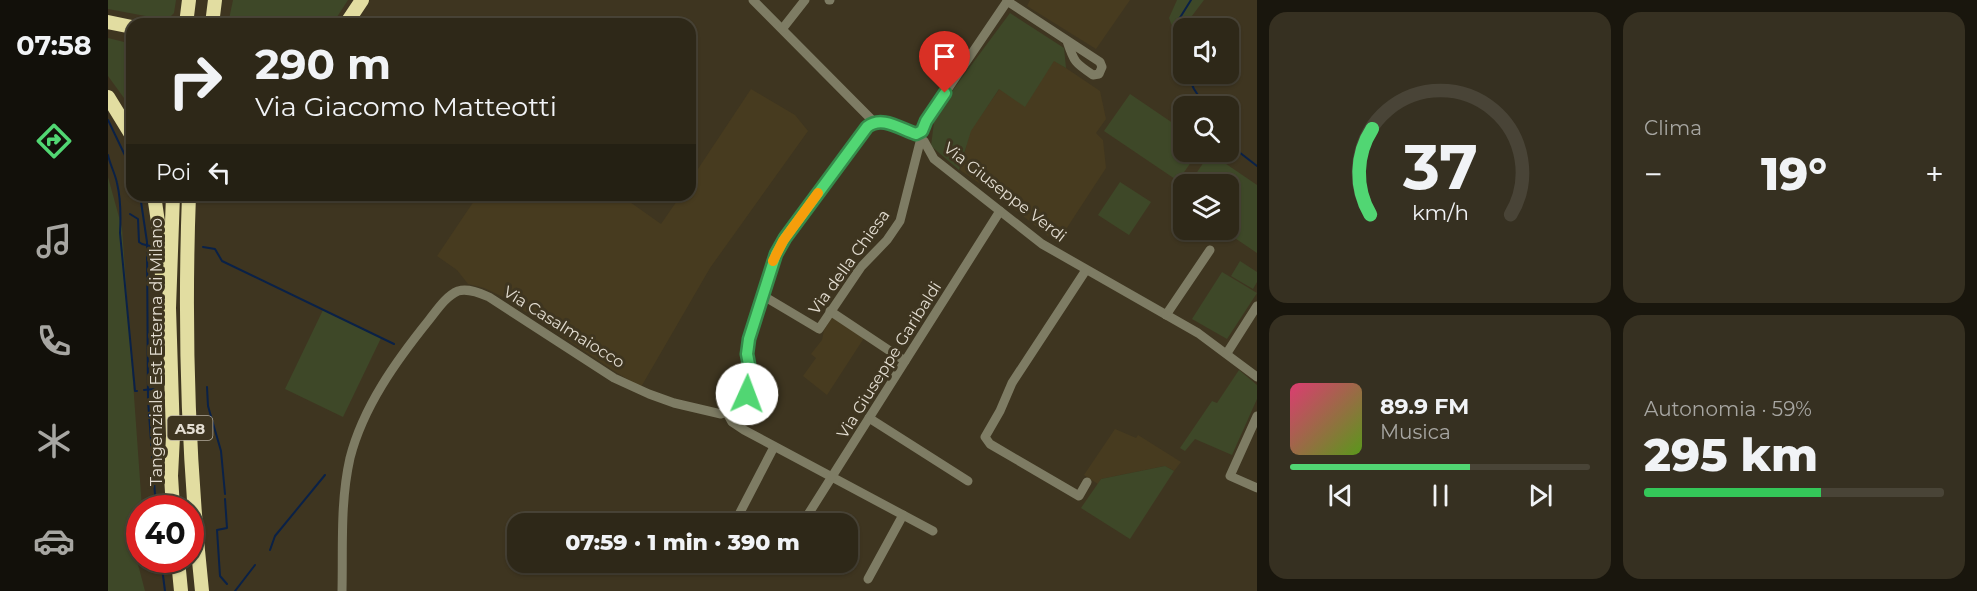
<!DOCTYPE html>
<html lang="it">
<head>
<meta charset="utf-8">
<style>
	body { margin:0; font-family:Montserrat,sans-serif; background:#363021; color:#f1f3f6; height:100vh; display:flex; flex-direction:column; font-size:22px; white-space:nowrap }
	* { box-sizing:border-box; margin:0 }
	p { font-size:20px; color:#a7a6a2 }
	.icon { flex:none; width:33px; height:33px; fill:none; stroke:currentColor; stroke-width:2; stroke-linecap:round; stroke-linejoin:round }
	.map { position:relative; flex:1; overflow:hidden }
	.drawer { display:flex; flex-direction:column; gap:12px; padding:12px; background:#19160d; width:720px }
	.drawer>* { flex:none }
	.top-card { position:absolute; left:18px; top:18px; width:570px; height:183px; border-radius:18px; box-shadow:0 2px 4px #0004,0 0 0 2px #494437; background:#2e2818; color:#f1f3f6; overflow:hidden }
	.tools { position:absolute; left:1065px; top:18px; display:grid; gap:12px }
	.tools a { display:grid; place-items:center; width:66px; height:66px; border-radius:12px; background:#2e2818; box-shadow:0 2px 4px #0004,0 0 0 2px #494437; font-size:30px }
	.speed { position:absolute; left:18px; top:495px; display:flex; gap:12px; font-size:30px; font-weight:700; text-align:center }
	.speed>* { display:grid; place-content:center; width:78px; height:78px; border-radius:50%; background:#2e2818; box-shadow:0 2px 4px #0004,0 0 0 2px #494437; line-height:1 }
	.speed .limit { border:9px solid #d22; background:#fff; color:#111 }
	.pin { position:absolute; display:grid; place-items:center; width:51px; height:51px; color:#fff; margin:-62px -26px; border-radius:50% 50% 50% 0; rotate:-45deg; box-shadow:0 0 6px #0007 }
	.pin .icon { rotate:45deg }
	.me { position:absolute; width:66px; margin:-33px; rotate:2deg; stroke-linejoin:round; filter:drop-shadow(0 0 4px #0008) }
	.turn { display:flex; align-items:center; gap:21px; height:126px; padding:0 30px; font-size:27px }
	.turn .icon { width:78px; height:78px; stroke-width:2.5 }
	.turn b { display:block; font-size:42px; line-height:51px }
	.then { display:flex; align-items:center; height:57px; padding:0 30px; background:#0003; gap:12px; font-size:22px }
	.big { font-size:45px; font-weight:800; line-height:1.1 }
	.drawer .tile { flex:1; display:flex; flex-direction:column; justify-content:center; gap:9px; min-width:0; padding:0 21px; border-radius:18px; background:#363021 }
	.drawer .dial { align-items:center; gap:0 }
	.dial svg { height:156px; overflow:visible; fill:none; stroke:#494437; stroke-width:7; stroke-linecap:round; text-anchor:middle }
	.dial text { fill:#f1f3f6; stroke:none }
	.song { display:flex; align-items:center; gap:18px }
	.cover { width:72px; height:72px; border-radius:9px; background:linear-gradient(135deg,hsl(340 70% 55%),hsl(90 70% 35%)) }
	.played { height:6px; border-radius:3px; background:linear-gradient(90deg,#51d673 60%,#494437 60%) }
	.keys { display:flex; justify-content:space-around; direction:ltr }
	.heat { display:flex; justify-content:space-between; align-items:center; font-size:33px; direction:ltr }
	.charge { height:9px; border-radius:4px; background:linear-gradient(90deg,#34c759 59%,#494437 0) }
	.drawer .tiles { flex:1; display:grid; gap:12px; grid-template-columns:repeat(2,1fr) }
	.trip { position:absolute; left:399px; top:513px; width:351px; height:60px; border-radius:18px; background:#2e2818; box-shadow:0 2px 4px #0004,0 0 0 2px #494437; font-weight:800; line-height:60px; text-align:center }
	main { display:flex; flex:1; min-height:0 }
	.tab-bar { display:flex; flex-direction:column; width:108px; justify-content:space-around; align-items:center; background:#12100a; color:#a7a6a2 }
	.tab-bar .icon { width:42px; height:42px }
	.tab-bar .active { color:#51d673 }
	.tab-bar b { font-size:27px; color:#f1f3f6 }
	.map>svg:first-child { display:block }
</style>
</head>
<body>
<main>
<nav class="tab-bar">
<b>07:58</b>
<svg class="icon active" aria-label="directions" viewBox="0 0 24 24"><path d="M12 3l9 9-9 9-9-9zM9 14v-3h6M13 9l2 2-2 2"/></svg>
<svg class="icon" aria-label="music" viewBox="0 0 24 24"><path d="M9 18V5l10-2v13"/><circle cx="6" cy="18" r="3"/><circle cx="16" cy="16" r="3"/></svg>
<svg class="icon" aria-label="phone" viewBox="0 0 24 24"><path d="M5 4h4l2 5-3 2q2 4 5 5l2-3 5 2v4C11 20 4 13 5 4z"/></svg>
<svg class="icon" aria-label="climate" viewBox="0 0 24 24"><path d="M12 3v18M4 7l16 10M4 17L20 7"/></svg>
<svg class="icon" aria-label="car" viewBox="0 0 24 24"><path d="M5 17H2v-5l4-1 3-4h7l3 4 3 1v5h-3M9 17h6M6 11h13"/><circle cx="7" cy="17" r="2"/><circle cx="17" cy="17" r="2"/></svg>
</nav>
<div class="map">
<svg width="1149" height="591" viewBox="0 0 1149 591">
	<rect width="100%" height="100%" fill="#3e3520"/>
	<g fill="#473b1f">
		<path d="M922 0H1022L988 49 919 6Z"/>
		<path d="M946 60 992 91 998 119 988 133 995 140 998 168 949 243 887 194 852 170 862 131 892 88 917 106Z"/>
		<path d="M643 89 687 115 700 131 602 268 533 387 509 373 395 297 376 288 360 284 349 270 329 256 370 195H512L553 224 573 195H582V181Z"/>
		<path d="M724 317 756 338 719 395 695 376 708 358 703 354 714 340 716 330Z"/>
		<path d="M1007 429 1028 438 1030 435 1073 462 1066 471 1057 466 993 479 990 484 976 475Z"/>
	</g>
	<g fill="#3e4828">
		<path d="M0 0H68L66 13 59 20 0 9Z"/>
		<path d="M125 0H240L229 17 221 24H120Z"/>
		<path d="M1069 0H1096L1077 25 1075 34 1064 26 1061 18Z"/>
		<path d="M902 13 956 48 958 68 946 61 917 107 891 89 863 131 851 170 823 146 827 114Z"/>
		<path d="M0 38 24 44V109L0 76Z"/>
		<path d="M1022 94 1075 130 1076 152H1090L1070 181 996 131Z"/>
		<path d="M1102 153 1149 185V253L1115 230H1120V184H1081Z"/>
		<path d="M0 177 14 228 34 508H32L31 525 27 553 37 591H0Z"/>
		<path d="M1012 182 1043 202 1021 235 990 215Z"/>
		<path d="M1132 261 1149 272V282L1145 289 1123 276Z"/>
		<path d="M1114 272 1149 293 1119 339 1084 319Z"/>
		<path d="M215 310 273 338 235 417 177 389Z"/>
		<path d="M1131 370 1149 385V399L1124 455 1087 439 1077 451 1072 448 1104 401 1109 403Z"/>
		<path d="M1057 466 1066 471 1022 539 973 508 993 479Z"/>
	</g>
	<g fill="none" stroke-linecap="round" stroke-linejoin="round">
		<g stroke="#0a2147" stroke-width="2">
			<path d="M1076 64 1066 31 1068 24 1083 0"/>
			<path d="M1079 74 1086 89 1097 106"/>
			<path d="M0 120 24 170"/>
			<path d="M1120 141 1131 152 1149 166"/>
			<path d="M0 155C2 165 7 173 9 183 13 200 13 216 12 233L27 391H29"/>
			<path d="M32 195 39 242 40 400 48 508"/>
			<path d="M22 214 30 219 31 242 34 244 42 246"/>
			<path d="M95 247 107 249 114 261 286 344"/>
			<path d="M99 387 100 406 113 451 117 494"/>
			<path d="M36 390 46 389"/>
			<path d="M117 499 119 528 109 530 112 576 119 584"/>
			<path d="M162 550 167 536 217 475"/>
			<path d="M53 560 57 591"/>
			<path d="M127 591 147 565"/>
		</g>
		<g stroke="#7e7c64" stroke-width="9">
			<path d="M645 0 766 122"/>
			<path d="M721 0H722"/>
			<path d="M899 1 992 62 994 67 991 74 985 75C967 63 966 62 959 41"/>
			<path d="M675 28 697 0"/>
			<path d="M766 122H777L808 134"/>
			<path d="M814 131 820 118 900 0"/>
			<path d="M816 141 826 159 934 244 1090 333 1149 377"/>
			<path d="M978 270 904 383 892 411 877 437 882 444 971 496 979 482"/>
			<path d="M654 295 711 329 753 267 779 240 792 221 812 142"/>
			<path d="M722 311 797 361"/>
			<path d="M1058 315 1102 250"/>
			<path d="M1119 353 1149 306"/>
			<path d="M619 413 624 422 636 430 825 531"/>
			<path d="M1149 416 1122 476 1149 488"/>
			<path d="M761 418 860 481"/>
			<path d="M626 524 666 447"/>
			<path d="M694 524 892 211"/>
			<path d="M760 579 795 515"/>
			<path d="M234 591C235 547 232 502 242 458 255 407 288 361 321 320 329 310 338 296 350 291 360 288 372 293 381 297L506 378 541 394 566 403 613 414 626 410 634 402 642 384 639 347 668 253 729 166 758 128 766 122"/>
		</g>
		<g stroke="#e2dda1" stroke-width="14">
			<path d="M0 22 24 27"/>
			<path d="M78 24 81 0"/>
			<path d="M104 24 107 0"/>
			<path d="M238 24 254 0"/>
			<path d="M0 97 24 136"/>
			<path d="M46 195 51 229 54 276"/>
			<path d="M65 195 61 308 65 436 63 476 65 508"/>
			<path d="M81 195C76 327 80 459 94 591"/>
			<path d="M70 560 73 591"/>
		</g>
	</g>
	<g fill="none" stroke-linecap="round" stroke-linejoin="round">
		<defs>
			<path id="route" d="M639 394 643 375 639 354 641 339 668 254 677 238 759 127C774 115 792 129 808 134L814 131 818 121 837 93"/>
		</defs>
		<use href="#route" stroke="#358b4b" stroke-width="15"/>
		<use href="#route" stroke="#51d673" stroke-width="10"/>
		<path stroke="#f59e0b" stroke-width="10" d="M665 261 675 241 710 193"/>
	</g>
	<g text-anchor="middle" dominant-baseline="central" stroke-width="6" stroke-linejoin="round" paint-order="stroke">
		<rect fill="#3e3520" stroke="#b2ab9c" stroke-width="1.5" x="59.5" y="416" width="45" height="24" rx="4.5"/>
		<g font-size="15" font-weight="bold" fill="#e3ddd1">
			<text x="82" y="428">A58</text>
		</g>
		<g font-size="16" fill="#e3ddd1" stroke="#3e3520">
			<text transform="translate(897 192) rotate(38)">Via Giuseppe Verdi</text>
			<text transform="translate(741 262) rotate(-54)">Via della Chiesa</text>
			<text transform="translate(456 327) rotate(32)">Via Casalmaiocco</text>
			<text transform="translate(48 352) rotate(-90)">Tangenziale Est Esterna di Milano</text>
			<text transform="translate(781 360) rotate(-58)">Via Giuseppe Garibaldi</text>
		</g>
	</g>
</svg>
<div class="tools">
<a><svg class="icon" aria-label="sound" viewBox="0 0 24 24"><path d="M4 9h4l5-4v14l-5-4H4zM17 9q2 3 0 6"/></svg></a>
<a><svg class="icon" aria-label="search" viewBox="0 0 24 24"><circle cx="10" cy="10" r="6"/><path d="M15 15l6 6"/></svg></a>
<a><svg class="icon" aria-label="layers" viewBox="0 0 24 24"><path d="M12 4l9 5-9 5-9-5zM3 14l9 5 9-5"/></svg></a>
</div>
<div class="speed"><div class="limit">40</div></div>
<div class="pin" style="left:837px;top:93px;background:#d93025"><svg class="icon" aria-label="arrive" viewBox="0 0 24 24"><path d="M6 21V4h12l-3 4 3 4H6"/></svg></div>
<svg class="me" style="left:639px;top:394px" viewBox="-20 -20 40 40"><circle r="19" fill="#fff"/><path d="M0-13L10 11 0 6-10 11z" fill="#51d673"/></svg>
<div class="trip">07:59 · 1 min · 390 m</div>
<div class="top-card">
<div class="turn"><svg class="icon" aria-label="right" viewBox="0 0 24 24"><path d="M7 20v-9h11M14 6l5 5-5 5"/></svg><div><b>290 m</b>Via Giacomo Matteotti</div></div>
<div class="then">Poi<svg class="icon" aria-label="left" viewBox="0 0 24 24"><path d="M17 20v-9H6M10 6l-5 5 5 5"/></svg></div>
</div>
</div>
<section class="drawer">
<div class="tiles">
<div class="tile dial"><svg viewBox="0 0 100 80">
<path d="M14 69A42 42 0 1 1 86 69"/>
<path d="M14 69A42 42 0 0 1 15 25" stroke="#51d673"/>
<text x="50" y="56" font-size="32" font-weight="700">37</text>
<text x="50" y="72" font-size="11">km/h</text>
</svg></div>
<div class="tile"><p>Clima</p>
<div class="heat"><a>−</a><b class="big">19°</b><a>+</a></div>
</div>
<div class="tile">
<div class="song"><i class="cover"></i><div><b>89.9 FM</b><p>Musica</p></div></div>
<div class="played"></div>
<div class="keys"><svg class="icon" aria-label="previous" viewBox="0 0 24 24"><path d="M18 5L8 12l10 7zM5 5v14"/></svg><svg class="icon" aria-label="pause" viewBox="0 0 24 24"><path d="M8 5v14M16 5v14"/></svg><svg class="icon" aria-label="next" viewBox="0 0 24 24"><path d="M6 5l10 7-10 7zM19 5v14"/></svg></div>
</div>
<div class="tile"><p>Autonomia · 59%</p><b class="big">295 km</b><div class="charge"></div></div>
</div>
</section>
</main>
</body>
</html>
